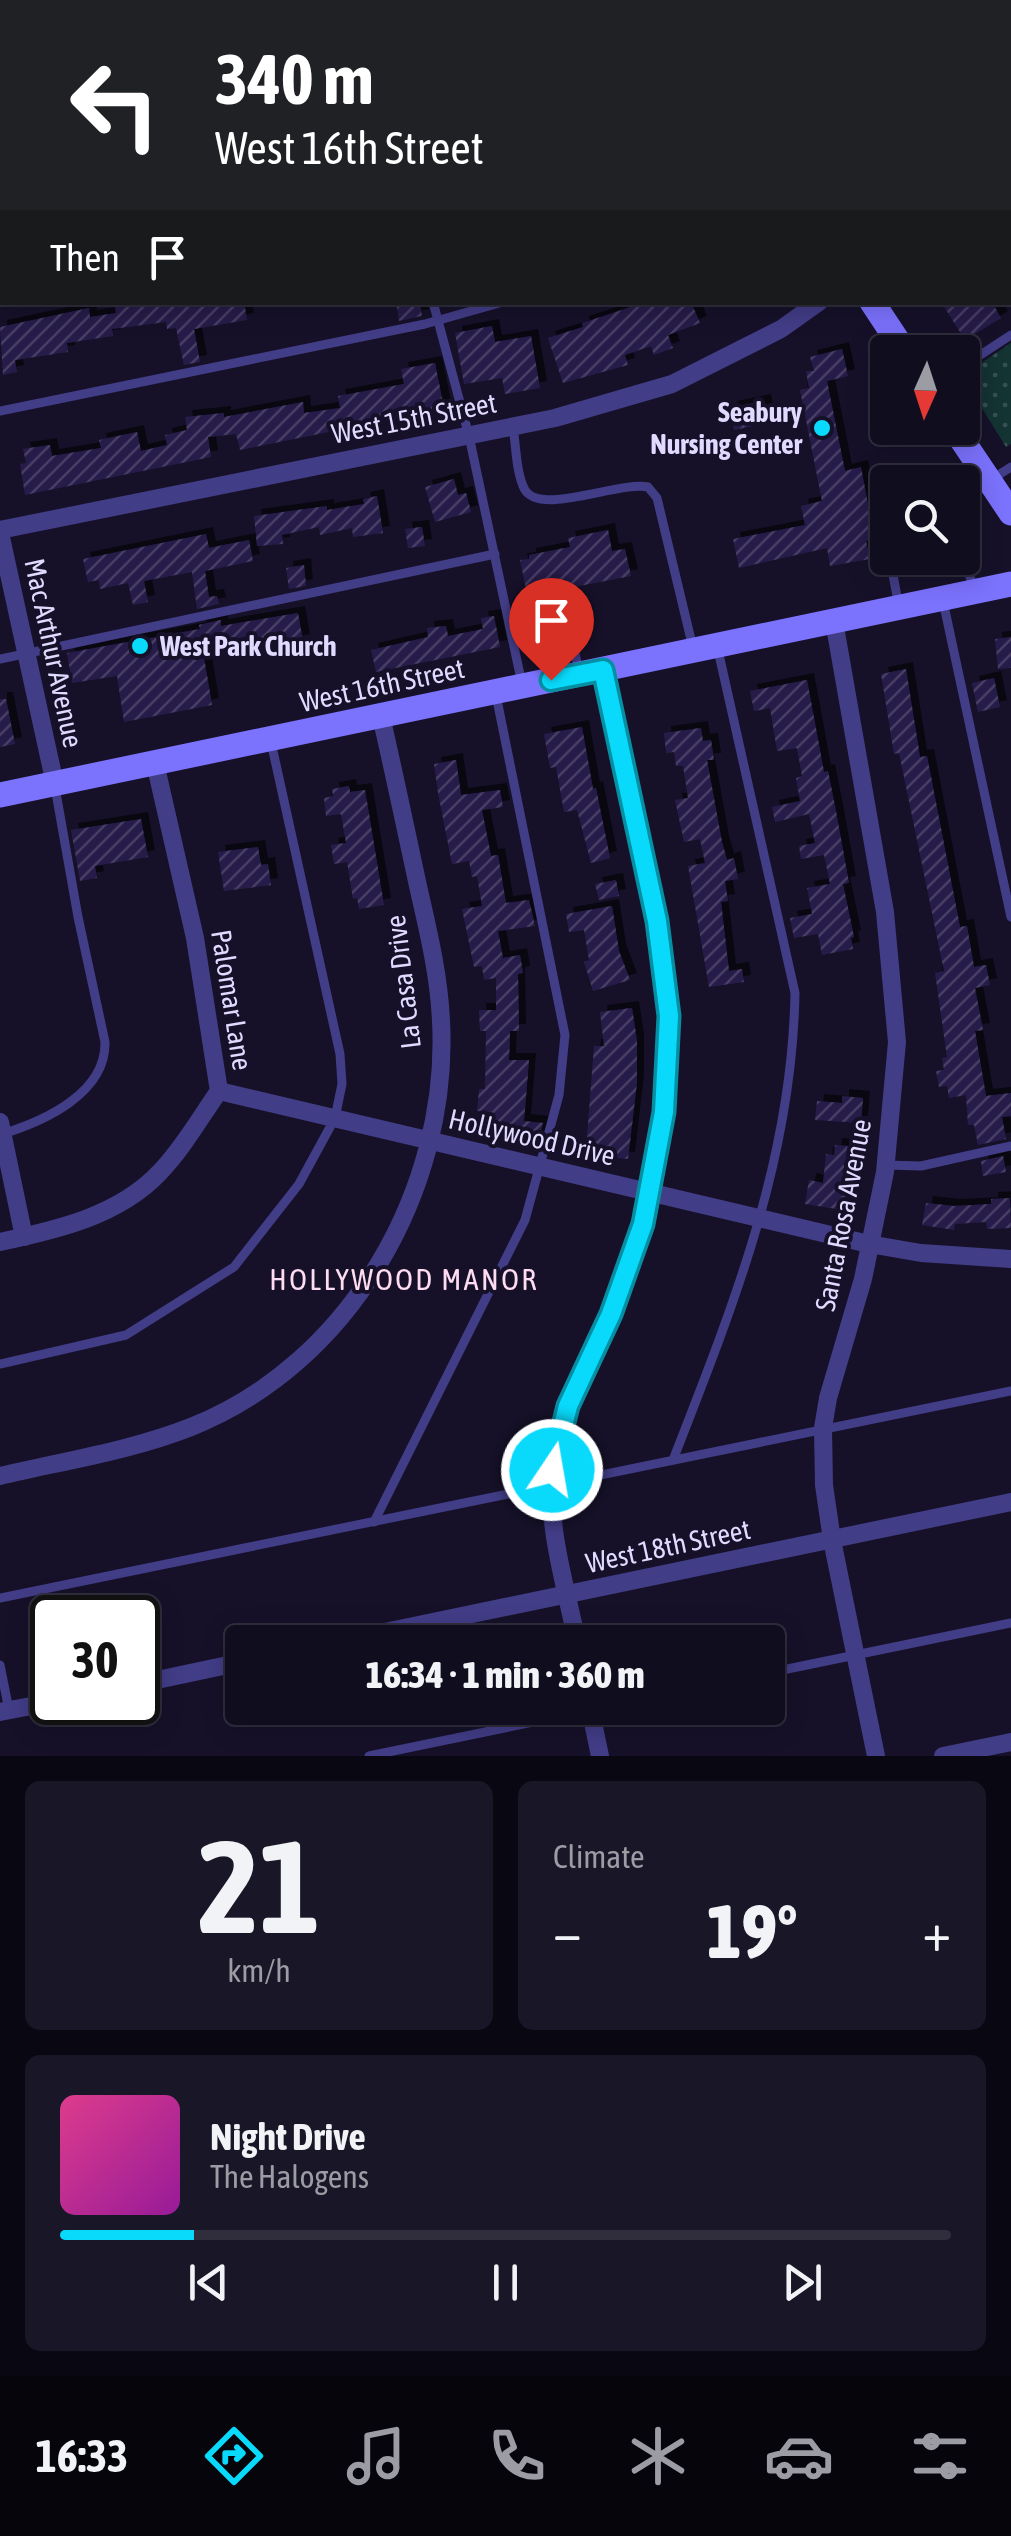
<!DOCTYPE html>
<html lang="en">
<head>
<meta charset="utf-8">
<style>
	body { margin:0; font-family:"Asap Condensed",sans-serif; background:#191628; color:#f1f3f6; height:100vh; display:flex; flex-direction:column; font-size:38px; white-space:nowrap }
	* { box-sizing:border-box; margin:0 }
	p { font-size:32px; color:#9c9ca4 }
	.icon { flex:none; width:55px; height:55px; fill:none; stroke:currentColor; stroke-width:2; stroke-linecap:round; stroke-linejoin:round }
	.map { position:relative; height:1756px; overflow:hidden }
	.side { display:flex; flex-direction:column; gap:25px; padding:25px; background:#090711; flex:1 }
	.side>* { flex:none }
	.top-card { position:absolute; left:0px; top:0px; width:1012px; height:305px; box-shadow:0 5px 25px #0003,0 0 0 2px #302d3d; background:#202124; color:#fff; overflow:hidden }
	.needle { width:65px; rotate:183deg }
	.tools { position:absolute; left:870px; top:335px; display:grid; gap:20px }
	.tools a { display:grid; place-items:center; width:110px; height:110px; border-radius:10px; background:#100d1f; box-shadow:0 5px 25px #0003,0 0 0 2px #302d3d; font-size:50px }
	.speed { position:absolute; left:30px; top:1595px; display:flex; gap:20px; font-size:50px; font-weight:700; text-align:center }
	.speed>* { display:grid; place-content:center; width:130px; height:130px; border-radius:50%; background:#100d1f; box-shadow:0 5px 25px #0003,0 0 0 2px #302d3d; line-height:1 }
	.speed .limit { border:5px solid #111; border-radius:15px; background:#fff; color:#111 }
	.pin { position:absolute; display:grid; place-items:center; width:85px; height:85px; color:#fff; margin:-102px -42px; border-radius:50% 50% 50% 0; rotate:-45deg; box-shadow:0 0 10px #0007 }
	.pin .icon { rotate:45deg }
	.me { position:absolute; width:110px; margin:-55px; rotate:12deg; stroke-linejoin:round; filter:drop-shadow(0 0 8px #0008) }
	.turn { display:flex; align-items:center; gap:35px; height:210px; padding:0 50px; font-size:45px }
	.turn .icon { width:130px; height:130px; stroke-width:2.5 }
	.turn b { display:block; font-size:70px; line-height:85px }
	.then { display:flex; align-items:center; height:95px; padding:0 50px; background:#0003; gap:20px; font-size:38px }
	.big { font-size:75px; font-weight:800; line-height:1.1 }
	.side .widget { flex:1; display:flex; flex-direction:column; justify-content:center; gap:15px; min-width:0; padding:0 35px; border-radius:15px; background:#191628 }
	.side .dial { align-items:center; gap:0 }
	.dial b { font-size:130px; line-height:1 }
	.song { display:flex; align-items:center; gap:30px }
	.cover { width:120px; height:120px; border-radius:15px; background:linear-gradient(135deg,hsl(330 70% 55%),hsl(300 70% 35%)) }
	.played { height:10px; border-radius:5px; background:linear-gradient(90deg,#09dafb 15%,#302d3d 15%) }
	.keys { display:flex; justify-content:space-around; direction:ltr }
	.heat { display:flex; justify-content:space-between; align-items:center; font-size:55px; direction:ltr }
	.side .tiles { flex:1; display:grid; gap:25px; grid-template-columns:1fr 1fr }
	.widget:last-child { grid-column:span 2 }
	.trip { position:absolute; left:225px; top:1625px; width:560px; height:100px; border-radius:10px; background:#100d1f; box-shadow:0 5px 25px #0003,0 0 0 2px #302d3d; font-weight:800; line-height:100px; text-align:center }
	.dock { display:flex; height:160px; justify-content:space-around; align-items:center; background:#06050c; color:#9c9ca4 }
	.dock .icon { width:70px; height:70px }
	.dock .current { color:#09dafb }
	.dock b { font-size:45px; color:#f1f3f6 }
	.map>svg:first-child { display:block }
</style>
</head>
<body>
<div class="map">
<svg width="1011" height="1756" viewBox="0 0 1011 1756">
	<defs>
		<pattern id="grass-dots" width="8" height="8" patternUnits="userSpaceOnUse" patternTransform="scale(2.5)"><rect width="8" height="8" fill="#143333"/><path d="M2 2h.1M6 6h.1" fill="none" stroke="#365052" stroke-width="1.8" stroke-linecap="round"/></pattern>
		<pattern id="building-hatch" width="6" height="6" patternUnits="userSpaceOnUse" patternTransform="scale(2.5)"><rect width="6" height="6" fill="#281d4a"/><path d="M-1 1l2-2M0 6l6-6M5 7l2-2" fill="none" stroke="#473d65"/></pattern>
		<filter id="shadow"><feDropShadow dx="7" dy="-7" stdDeviation="0" flood-color="#0009"/></filter>
	</defs>
	<rect width="100%" height="100%" fill="#161129"/>
	<path fill="url(#grass-dots)" d="M1011 343V444L1006 447 962 376Z"/>
	<g fill="url(#building-hatch)" filter="url(#shadow)">
		<path d="M114 302H244L247 320 194 329 200 362 184 365 176 328 167 329 166 322 112 329 113 336 67 343 68 352 15 360 17 372 3 375 0 327 89 308 90 317 116 313Z"/>
		<path d="M396 302H420L422 316 399 321Z"/>
		<path d="M646 302H691L700 323 668 335 673 348 654 355 651 346 625 355 628 365 563 383 548 338 583 327 582 323Z"/>
		<path d="M941 302H992L1001 318 965 340Z"/>
		<path d="M492 326 495 342 531 336 540 388 505 394 502 378 464 384 455 333Z"/>
		<path d="M842 349 848 376 827 381 845 471 861 467 869 510 888 506V536L866 541 870 559 830 566 827 548 739 568 733 539 805 525 801 506 822 501 800 390 809 388 806 371H814L810 357Z"/>
		<path d="M435 363 444 408 410 415 408 406 381 412 383 421 240 450 236 434 208 437 211 457 25 495 20 464 26 463 23 449 50 445 52 456 101 448 99 440 137 432 141 451 167 445 165 435 187 430 185 417 224 413V417L303 402 304 413 340 408 338 396 404 384 401 369Z"/>
		<path d="M764 401 768 423 734 430 730 408Z"/>
		<path d="M454 479 458 495 466 493 471 512 435 522 425 487Z"/>
		<path d="M377 496 383 533 353 537 352 528 320 535 319 527 282 535 283 544 257 546 254 516 327 506V510L364 504 363 499Z"/>
		<path d="M422 527 425 546 408 548 405 529Z"/>
		<path d="M608 530 612 551 625 549 631 576 569 588 560 581 555 584 553 591 527 594 520 560 529 559V555L570 547 568 538Z"/>
		<path d="M206 534 209 548 249 540 253 561 205 571 209 597 217 596 219 604 197 609 192 572 144 581 148 602 133 605 128 583 100 589 99 580 88 582 83 559Z"/>
		<path d="M304 565 306 586 289 589 286 568Z"/>
		<path d="M298 613 303 641 204 658 212 705 124 722 117 676 72 683 67 653 200 629 199 625 221 620V626Z"/>
		<path d="M494 616 500 647 376 672 371 650 428 637 427 628 446 626 448 636 483 629 481 618Z"/>
		<path d="M1011 637V668L998 669 995 639Z"/>
		<path d="M906 669 920 757 927 756 960 927 967 926 974 967 986 965 990 985 975 988 983 1030 975 1031 986 1096 1011 1093V1116L1002 1117 1006 1139 978 1145 974 1125H968L966 1095 949 1098 947 1086 939 1087 936 1071 944 1070 942 1058 947 1057 935 973 944 971 899 753 894 754 881 674Z"/>
		<path d="M994 678 1000 707 978 712 972 683Z"/>
		<path d="M807 680 824 772 828 771 835 806 849 883 843 884 854 937 851 938 853 949 822 955 818 934 794 938 790 918 812 914 807 888 830 884 824 855 801 859 799 846 815 843 809 814 775 822 772 807 800 801 796 778 802 776 797 748 777 751 770 708 754 711 750 691Z"/>
		<path d="M0 699H6L15 744 0 747Z"/>
		<path d="M582 727 593 789 596 788 610 858 591 863 577 810 564 812 556 767 550 768 544 734Z"/>
		<path d="M701 728 703 741 711 740 714 760H707L722 842 727 860 734 858 738 879 725 881 728 901 721 902 729 971 742 969 744 982 709 987 688 866 705 863 700 839 684 842 675 800 688 798 683 766H676L674 752 666 753 664 733Z"/>
		<path d="M456 760 461 795 500 790 503 807 482 810 491 856 498 855 506 903 529 900 535 926 498 931 503 958 520 955 523 973 518 974 519 1031H510L509 1060H529L524 1121 543 1123 539 1138 489 1133 491 1112 477 1111 479 1089H485L486 1031H480L479 1010H496V978L484 980 482 966 474 967 462 909 482 906 477 876 472 877 469 861 452 864 438 793 434 764Z"/>
		<path d="M349 786 350 792 365 790 384 905 359 909 357 898 353 899 347 862 334 864 331 845 346 843 341 814 326 816 324 798 333 796 332 789Z"/>
		<path d="M141 819 148 857 95 866 97 878 80 881 71 830Z"/>
		<path d="M258 847 261 865 268 864 271 885 224 891 218 852Z"/>
		<path d="M616 880 619 896 599 900 595 884Z"/>
		<path d="M612 906 619 951 630 980 593 991 584 962 589 960 584 930 569 932 566 914Z"/>
		<path d="M632 1008 637 1041V1082L628 1159 601 1157 602 1150 586 1149 594 1046H604L600 1012Z"/>
		<path d="M842 1096 863 1098 861 1123 815 1120 817 1101 842 1103Z"/>
		<path d="M835 1145 862 1147 860 1162 856 1161 849 1211 805 1204 809 1180 823 1183 826 1154 834 1155Z"/>
		<path d="M1003 1156 1006 1172 983 1176 981 1161Z"/>
		<path d="M1010 1198 1011 1228 987 1229 986 1222 955 1224 954 1230 922 1225 926 1203 954 1206 991 1204V1199Z"/>
	</g>
	<g fill="none" stroke-linecap="round" stroke-linejoin="round">
		<g stroke="#423d87" stroke-width="9">
			<path d="M1010 28 1011 27"/>
			<path d="M1010 80H1011"/>
			<path d="M0 161 2 160"/>
			<path d="M1010 254 1011 255"/>
			<path d="M433 302 469 436 522 684"/>
			<path d="M962 367 1011 335"/>
			<path d="M0 411 425 324 503 302"/>
			<path d="M513 427C516 445 516 474 525 490 541 516 619 481 648 487L657 498 693 648"/>
			<path d="M992 479 1011 467"/>
			<path d="M962 553 974 589"/>
			<path d="M561 589 579 672"/>
			<path d="M943 601 1011 917"/>
			<path d="M899 607 891 564 919 558"/>
			<path d="M0 659 495 554"/>
			<path d="M2 1134C45 1121 106 1093 105 1042L78 917 55 787"/>
			<path d="M886 1165 921 1166 1011 1146"/>
			<path d="M0 1364 126 1335 234 1267 299 1184 335 1118 342 1084 340 1054 271 742"/>
			<path d="M673 1460C733 1306 792 1161 795 993L718 650"/>
			<path d="M374 1522 525 1220 559 1095 565 1035 496 695"/>
			<path d="M0 1598 1011 1391"/>
			<path d="M0 1665 9 1710"/>
			<path d="M768 1673 1011 1623"/>
			<path d="M369 1756 601 1708"/>
		</g>
		<g stroke="#423d87" stroke-width="18">
			<path d="M157 2 169 0"/>
			<path d="M0 35 2 34"/>
			<path d="M0 284 2 283"/>
			<path d="M0 530 555 418 672 384 781 329 819 302"/>
			<path d="M0 533 55 784"/>
			<path d="M834 621 885 912 897 1042 885 1172 863 1279 828 1398 823 1428 824 1485 832 1540 876 1756"/>
			<path d="M219 1091 869 1244 921 1253 1011 1259"/>
			<path d="M0 1122 24 1237"/>
			<path d="M0 1242C56 1230 119 1216 160 1172 183 1148 200 1118 219 1091L195 938 155 763"/>
			<path d="M0 1476C63 1461 130 1451 191 1427 350 1364 450 1189 441 1021 439 975 428 930 418 886 406 830 394 773 381 716"/>
			<path d="M337 1642 1011 1502"/>
			<path d="M577 1642C566 1587 547 1528 552 1471 558 1413 588 1367 610 1315 638 1252 653 1186 663 1118 685 973 633 811 603 670"/>
			<path d="M138 1684 242 1662"/>
			<path d="M590 1708 600 1756"/>
			<path d="M0 1712 52 1702"/>
			<path d="M943 1756 1011 1742"/>
		</g>
		<g stroke="#7b72fd" stroke-width="25">
			<path d="M674 0 675 2"/>
			<path d="M872 302 905 352"/>
			<path d="M954 428 1011 513"/>
			<path d="M0 795 1011 584"/>
		</g>
	</g>
	<g fill="none" stroke-linecap="round" stroke-linejoin="round">
		<defs>
			<path id="route" d="M551 680 603 670 657 921 669 1016 664 1112 643 1224 611 1314 568 1406 552 1470"/>
		</defs>
		<use href="#route" stroke="#068ea3" stroke-width="25"/>
		<use href="#route" stroke="#09dafb" stroke-width="18"/>
	</g>
	<g fill="#09dafb" stroke="#161129" stroke-width="4">
		<circle cx="822" cy="428" r="10"/>
		<circle cx="140" cy="646" r="10"/>
	</g>
	<g text-anchor="middle" dominant-baseline="central" stroke-width="8" stroke-linejoin="round" paint-order="stroke">
		<g font-size="28" font-weight="bold" fill="#dfdafe" stroke="#161129" text-anchor="end">
			<text x="802" y="412">Seabury<tspan x="802" dy="32">Nursing Center</tspan></text>
			<text x="160" y="646" text-anchor="start">West Park Church</text>
		</g>
		<g font-size="28" fill="#dfdafe" stroke="#161129">
			<text transform="translate(414 418) rotate(-11)">West 15th Street</text>
			<text transform="translate(54 653) rotate(78)">Mac Arthur Avenue</text>
			<text transform="translate(382 685) rotate(-12)">West 16th Street</text>
			<text transform="translate(403 982) rotate(-97)">La Casa Drive</text>
			<text transform="translate(232 1000) rotate(81)">Palomar Lane</text>
			<text transform="translate(532 1137) rotate(13)">Hollywood Drive</text>
			<text transform="translate(843 1215) rotate(-79)">Santa Rosa Avenue</text>
			<text transform="translate(668 1546) rotate(-12)">West 18th Street</text>
		</g>
		<g font-size="30" letter-spacing="2.5" fill="#fedcf1" stroke="#161129">
			<text x="404" y="1279">HOLLYWOOD MANOR</text>
		</g>
	</g>
</svg>
<div class="tools">
<a><svg class="needle" viewBox="-14 -14 28 28"><path d="M0-13l5 13h-10z" fill="#e53935"/><path d="M0 13l5-13h-10z" fill="#9c9ca4"/></svg></a>
<a><svg class="icon" aria-label="search" viewBox="0 0 24 24"><circle cx="10" cy="10" r="6"/><path d="M15 15l6 6"/></svg></a>
</div>
<div class="speed"><div class="limit">30</div></div>
<div class="pin" style="left:551px;top:680px;background:#d93025"><svg class="icon" aria-label="arrive" viewBox="0 0 24 24"><path d="M6 21V4h12l-3 4 3 4H6"/></svg></div>
<svg class="me" style="left:552px;top:1470px" viewBox="-20 -20 40 40"><circle r="17" fill="#09dafb" stroke="#fff" stroke-width="3"/><path d="M0-11L8 9 0 5-8 9z" fill="#fff"/></svg>
<div class="trip">16:34 · 1 min · 360 m</div>
<div class="top-card">
<div class="turn"><svg class="icon" aria-label="left" viewBox="0 0 24 24"><path d="M17 20v-9H6M10 6l-5 5 5 5"/></svg><div><b>340 m</b>West 16th Street</div></div>
<div class="then">Then<svg class="icon" aria-label="arrive" viewBox="0 0 24 24"><path d="M6 21V4h12l-3 4 3 4H6"/></svg></div>
</div>
</div>
<section class="side">
<div class="tiles">
<div class="widget dial"><b>21</b><p>km/h</p></div>
<div class="widget"><p>Climate</p>
<div class="heat"><a>−</a><b class="big">19°</b><a>+</a></div>
</div>
<div class="widget">
<div class="song"><i class="cover"></i><div><b>Night Drive</b><p>The Halogens</p></div></div>
<div class="played"></div>
<div class="keys"><svg class="icon" aria-label="previous" viewBox="0 0 24 24"><path d="M18 5L8 12l10 7zM5 5v14"/></svg><svg class="icon" aria-label="pause" viewBox="0 0 24 24"><path d="M8 5v14M16 5v14"/></svg><svg class="icon" aria-label="next" viewBox="0 0 24 24"><path d="M6 5l10 7-10 7zM19 5v14"/></svg></div>
</div>
</div>
</section>
<nav class="dock">
<b>16:33</b>
<svg class="icon current" aria-label="directions" viewBox="0 0 24 24"><path d="M12 3l9 9-9 9-9-9zM9 14v-3h6M13 9l2 2-2 2"/></svg>
<svg class="icon" aria-label="music" viewBox="0 0 24 24"><path d="M9 18V5l10-2v13"/><circle cx="6" cy="18" r="3"/><circle cx="16" cy="16" r="3"/></svg>
<svg class="icon" aria-label="phone" viewBox="0 0 24 24"><path d="M5 4h4l2 5-3 2q2 4 5 5l2-3 5 2v4C11 20 4 13 5 4z"/></svg>
<svg class="icon" aria-label="climate" viewBox="0 0 24 24"><path d="M12 3v18M4 7l16 10M4 17L20 7"/></svg>
<svg class="icon" aria-label="car" viewBox="0 0 24 24"><path d="M5 17H2v-5l4-1 3-4h7l3 4 3 1v5h-3M9 17h6M6 11h13"/><circle cx="7" cy="17" r="2"/><circle cx="17" cy="17" r="2"/></svg>
<svg class="icon" aria-label="filters" viewBox="0 0 24 24"><path d="M4 7h16M4 17h16"/><circle cx="9" cy="7" r="2"/><circle cx="15" cy="17" r="2"/></svg>
</nav>
</body>
</html>
